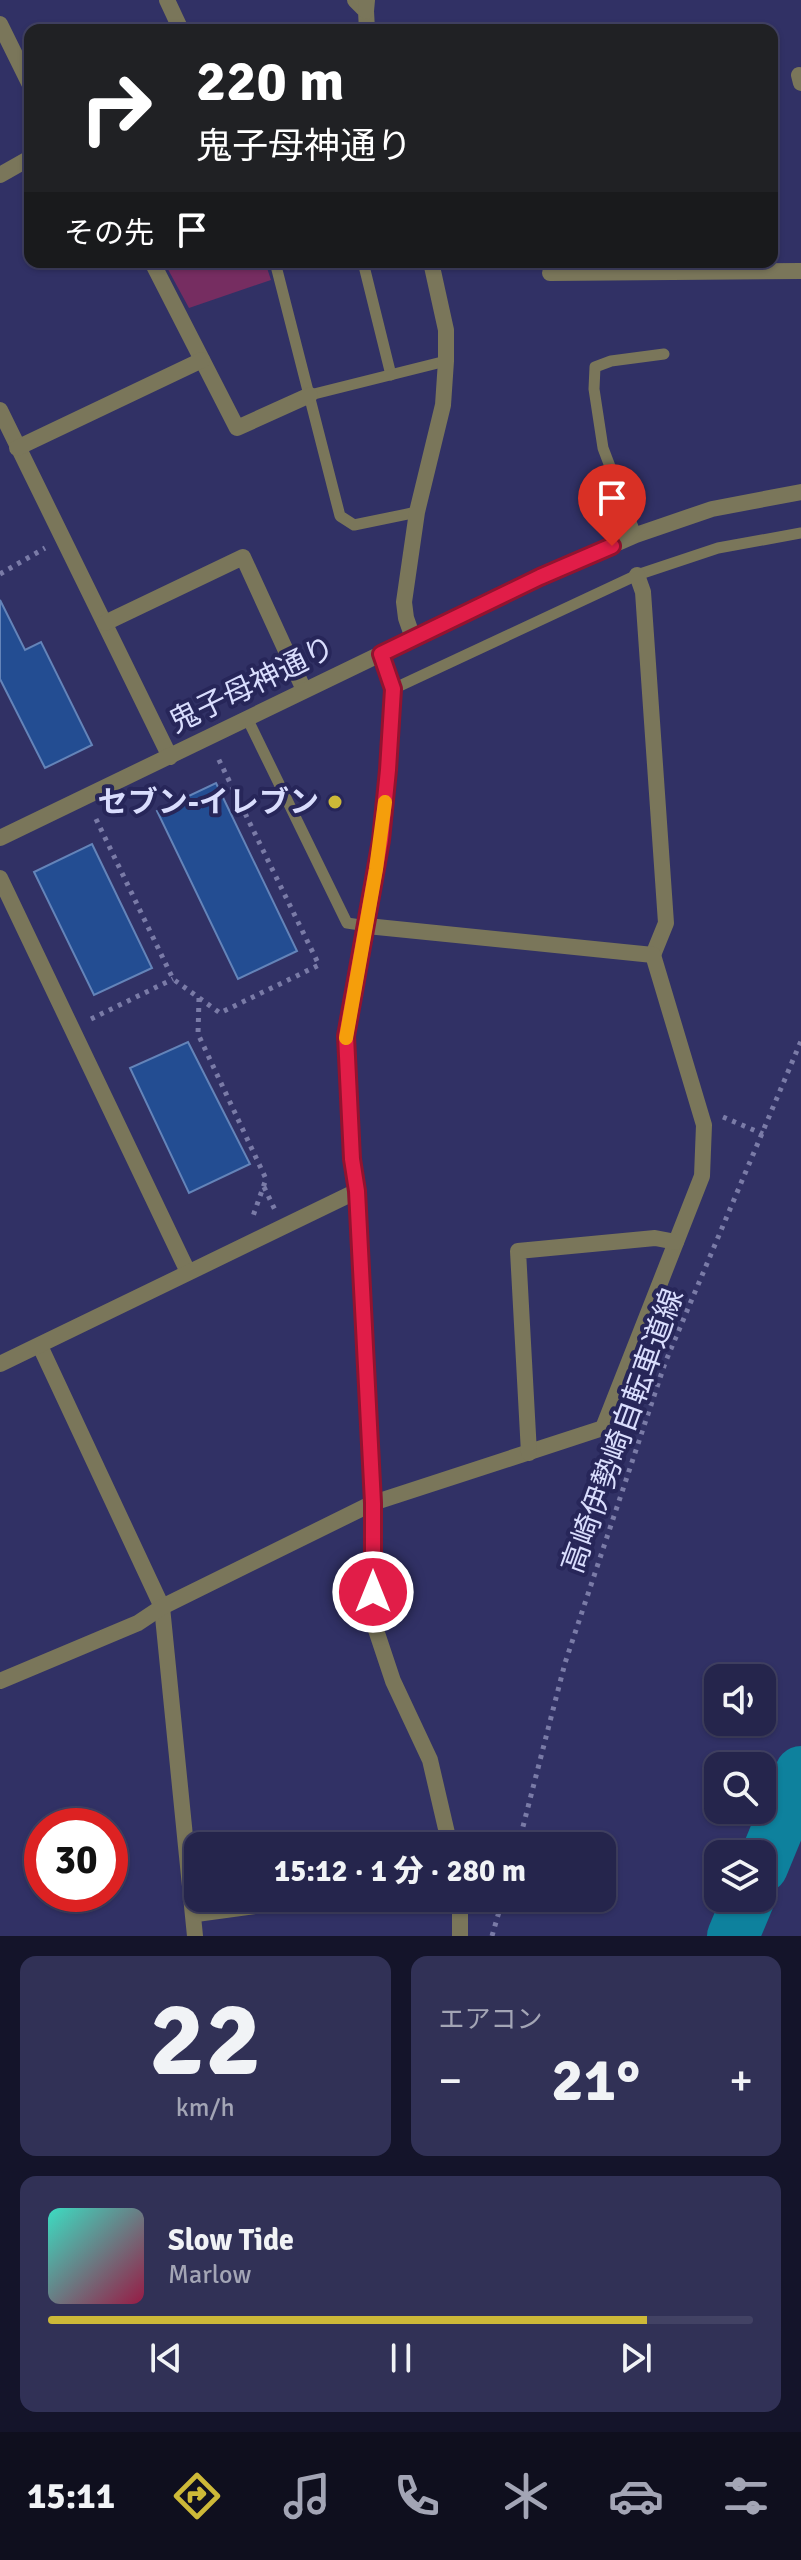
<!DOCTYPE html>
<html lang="ja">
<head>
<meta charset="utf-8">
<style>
	body { margin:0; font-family:Signika,"Noto Sans JP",sans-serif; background:#313156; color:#f1f3f6; height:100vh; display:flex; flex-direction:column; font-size:30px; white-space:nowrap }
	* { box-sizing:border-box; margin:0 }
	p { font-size:26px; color:#a3a5b5 }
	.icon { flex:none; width:44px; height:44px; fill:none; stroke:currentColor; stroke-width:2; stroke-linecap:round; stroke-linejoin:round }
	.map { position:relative; height:1936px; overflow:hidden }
	.sheet { display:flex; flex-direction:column; gap:20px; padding:20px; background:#14142a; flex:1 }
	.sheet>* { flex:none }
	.hud { position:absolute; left:24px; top:24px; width:754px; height:244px; border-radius:16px; box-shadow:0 2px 6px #0004,0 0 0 2px #424264; background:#202124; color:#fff; overflow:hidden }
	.fabs { position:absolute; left:704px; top:1664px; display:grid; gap:16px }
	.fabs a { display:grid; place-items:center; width:72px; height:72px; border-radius:16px; background:#25254c; box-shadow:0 2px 6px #0004,0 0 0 2px #424264; font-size:40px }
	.speed { position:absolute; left:24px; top:1808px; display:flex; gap:16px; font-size:40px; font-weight:700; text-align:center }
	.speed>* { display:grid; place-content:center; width:104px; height:104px; border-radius:50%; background:#25254c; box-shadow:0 2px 6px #0004,0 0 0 2px #424264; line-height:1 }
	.speed .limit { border:12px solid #d22; background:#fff; color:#111 }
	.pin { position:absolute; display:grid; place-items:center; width:68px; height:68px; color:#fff; margin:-82px -34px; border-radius:50% 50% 50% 0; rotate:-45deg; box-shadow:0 0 8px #0007 }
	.pin .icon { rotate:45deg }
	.me { position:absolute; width:88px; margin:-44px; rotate:0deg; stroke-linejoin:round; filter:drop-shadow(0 0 6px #0008) }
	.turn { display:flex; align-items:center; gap:28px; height:168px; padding:0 40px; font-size:36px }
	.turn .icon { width:104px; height:104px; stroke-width:2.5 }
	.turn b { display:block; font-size:56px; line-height:68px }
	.then { display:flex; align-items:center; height:76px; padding:0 40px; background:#0003; gap:16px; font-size:30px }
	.big { font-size:60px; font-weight:800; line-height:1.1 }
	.sheet .widget { flex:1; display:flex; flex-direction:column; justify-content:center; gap:12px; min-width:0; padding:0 28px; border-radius:16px; background:#313156 }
	.sheet .dial { align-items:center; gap:0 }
	.dial b { font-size:104px; line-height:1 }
	.song { display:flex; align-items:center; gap:24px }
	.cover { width:96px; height:96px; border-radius:12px; background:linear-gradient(135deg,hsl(170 70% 55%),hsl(340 70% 35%)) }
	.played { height:8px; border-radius:4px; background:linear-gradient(90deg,#cdb938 85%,#424264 85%) }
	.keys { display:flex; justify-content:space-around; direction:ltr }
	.heat { display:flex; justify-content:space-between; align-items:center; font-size:44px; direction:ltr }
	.sheet .tiles { flex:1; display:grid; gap:20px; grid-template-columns:1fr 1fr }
	.widget:last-child { grid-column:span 2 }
	.trip { position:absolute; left:184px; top:1832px; width:432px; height:80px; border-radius:16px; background:#25254c; box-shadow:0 2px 6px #0004,0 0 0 2px #424264; font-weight:800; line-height:80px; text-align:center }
	.tab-bar { display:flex; height:128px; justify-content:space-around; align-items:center; background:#0f0f1e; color:#a3a5b5 }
	.tab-bar .icon { width:56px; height:56px }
	.tab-bar .active { color:#cdb938 }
	.tab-bar b { font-size:36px; color:#f1f3f6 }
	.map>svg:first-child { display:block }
</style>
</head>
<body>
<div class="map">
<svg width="801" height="1936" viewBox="0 0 801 1936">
	<rect width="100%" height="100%" fill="#313165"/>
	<path fill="#762d61" d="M164 262H265L271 280 189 308Z"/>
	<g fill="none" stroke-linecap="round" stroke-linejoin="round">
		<g stroke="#0e819d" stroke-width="52">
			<path d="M762 1867 801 1772"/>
			<path d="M733 1936 749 1898"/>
		</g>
	</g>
	<g fill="#234d92" stroke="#6484b9" stroke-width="2">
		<path d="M0 600 25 650 41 642 92 745 45 768 0 679Z"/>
		<path d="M216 783 297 951 238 979 157 811Z"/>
		<path d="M92 844 152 968 94 995 34 872Z"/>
		<path d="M188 1042 250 1164 189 1193 130 1068Z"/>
	</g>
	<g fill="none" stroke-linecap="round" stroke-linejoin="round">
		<g stroke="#7a7ba7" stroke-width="5" stroke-dasharray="4 6" stroke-linecap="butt">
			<path d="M0 574 45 548"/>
			<path d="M96 819 173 979 220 1013 319 965 218 758"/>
			<path d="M199 998 198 1034 266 1179 252 1219"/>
			<path d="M91 1019 173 979"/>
			<path d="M723 1117 763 1134"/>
			<path d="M264 1187 275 1210"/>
			<path d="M518 1846 565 1663 665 1363 801 1041"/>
			<path d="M492 1936 503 1898"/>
		</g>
		<g stroke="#7a765a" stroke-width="11">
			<path d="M275 262 340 516 354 525 417 512"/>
			<path d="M363 262 391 375"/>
			<path d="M310 395 446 361"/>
			<path d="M636 535 603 448 594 389 595 367 611 361 664 354"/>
			<path d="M393 689 637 575 718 548 801 533"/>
			<path d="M247 718 347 923 367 926"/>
			<path d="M193 1917 332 1898"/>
		</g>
		<g stroke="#7a765a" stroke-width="16">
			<path d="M167 0 181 30"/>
			<path d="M355 0 366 11 367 30"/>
			<path d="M0 24 30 85"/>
			<path d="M799 75 801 83"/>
			<path d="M0 175 30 158"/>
			<path d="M152 262 237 428 310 395"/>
			<path d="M550 273 801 271"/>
			<path d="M0 410 170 757"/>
			<path d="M17 448 202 360"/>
			<path d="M637 575 643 592 666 923 653 955"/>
			<path d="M105 623 243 557 304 690"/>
			<path d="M413 638 406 618 404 602 417 512 443 405 446 361V330L431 262"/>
			<path d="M0 878 188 1272"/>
			<path d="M357 1191 373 1503 603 1428 702 1176 704 1125 653 955 367 926"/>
			<path d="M40 1346 162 1607 195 1936"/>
			<path d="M0 1364 357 1191 352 1159 346 1036 381 840 388 770 393 689 381 654"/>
			<path d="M529 1453 518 1251 655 1238 676 1242"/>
			<path d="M0 1681 138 1623 162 1607 373 1503V1621L393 1681 430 1760 450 1846"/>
			<path d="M460 1936V1898"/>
		</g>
		<g stroke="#7a765a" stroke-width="16">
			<path d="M366 11 367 0"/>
			<path d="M0 838 540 577 636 535 712 509 801 492"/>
		</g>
	</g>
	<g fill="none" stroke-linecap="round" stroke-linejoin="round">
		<defs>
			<path id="route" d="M373 1592V1503L357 1191 352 1159 346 1036 381 840 388 770 393 689 381 654 540 577 612 546"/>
		</defs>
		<use href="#route" stroke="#92132f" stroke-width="20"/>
		<use href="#route" stroke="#e11d48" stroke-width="14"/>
		<path stroke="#f59e0b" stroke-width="14" d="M346 1038 376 869 385 802"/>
	</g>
	<circle fill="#cdb938" stroke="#272659" stroke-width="3" cx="335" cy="802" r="8"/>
	<g text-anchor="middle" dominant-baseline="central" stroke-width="8" stroke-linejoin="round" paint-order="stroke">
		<g font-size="30" fill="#d9ddfd" stroke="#272659">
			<text transform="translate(252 685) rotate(-26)">鬼子母神通り</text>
			<text transform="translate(623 1431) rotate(-70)">高崎伊勢崎自転車道線</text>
		</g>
		<g font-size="30" font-weight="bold" fill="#d9ddfd" stroke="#272659" text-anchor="end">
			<text x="319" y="802">セブン-イレブン</text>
		</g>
	</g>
</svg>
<div class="fabs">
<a><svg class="icon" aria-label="sound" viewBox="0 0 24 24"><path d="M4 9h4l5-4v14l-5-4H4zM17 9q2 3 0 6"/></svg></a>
<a><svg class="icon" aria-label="search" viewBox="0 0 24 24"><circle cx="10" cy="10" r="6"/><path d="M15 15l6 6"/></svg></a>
<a><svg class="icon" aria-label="layers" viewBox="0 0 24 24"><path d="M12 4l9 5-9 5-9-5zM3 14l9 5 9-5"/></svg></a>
</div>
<div class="speed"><div class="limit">30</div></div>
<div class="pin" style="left:612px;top:546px;background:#d93025"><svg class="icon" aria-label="arrive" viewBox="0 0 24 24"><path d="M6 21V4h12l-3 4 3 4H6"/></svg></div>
<svg class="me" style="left:373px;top:1592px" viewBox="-20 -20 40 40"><circle r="17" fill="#e11d48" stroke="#fff" stroke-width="3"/><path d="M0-11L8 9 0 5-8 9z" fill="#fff"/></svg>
<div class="trip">15:12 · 1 分 · 280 m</div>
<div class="hud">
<div class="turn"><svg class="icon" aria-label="right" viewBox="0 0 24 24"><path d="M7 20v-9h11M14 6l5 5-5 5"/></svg><div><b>220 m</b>鬼子母神通り</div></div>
<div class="then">その先<svg class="icon" aria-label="arrive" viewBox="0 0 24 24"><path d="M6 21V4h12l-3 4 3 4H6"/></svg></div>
</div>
</div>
<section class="sheet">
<div class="tiles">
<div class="widget dial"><b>22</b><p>km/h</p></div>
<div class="widget"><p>エアコン</p>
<div class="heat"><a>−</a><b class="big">21°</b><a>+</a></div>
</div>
<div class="widget">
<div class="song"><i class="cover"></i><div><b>Slow Tide</b><p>Marlow</p></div></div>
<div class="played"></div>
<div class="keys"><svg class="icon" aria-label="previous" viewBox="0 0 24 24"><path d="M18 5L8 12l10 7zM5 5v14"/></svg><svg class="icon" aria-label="pause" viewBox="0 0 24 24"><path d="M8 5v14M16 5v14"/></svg><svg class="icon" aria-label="next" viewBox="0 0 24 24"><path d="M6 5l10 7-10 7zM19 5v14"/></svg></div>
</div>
</div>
</section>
<nav class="tab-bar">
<b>15:11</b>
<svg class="icon active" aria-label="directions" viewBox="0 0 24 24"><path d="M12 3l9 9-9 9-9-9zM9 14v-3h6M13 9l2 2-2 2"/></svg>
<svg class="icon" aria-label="music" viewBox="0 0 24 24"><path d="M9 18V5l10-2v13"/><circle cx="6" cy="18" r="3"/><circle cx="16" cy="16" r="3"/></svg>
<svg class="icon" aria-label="phone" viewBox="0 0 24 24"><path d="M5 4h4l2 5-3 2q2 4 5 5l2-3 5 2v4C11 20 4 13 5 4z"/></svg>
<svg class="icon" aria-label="climate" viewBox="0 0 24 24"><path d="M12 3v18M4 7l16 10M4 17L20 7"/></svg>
<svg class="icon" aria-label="car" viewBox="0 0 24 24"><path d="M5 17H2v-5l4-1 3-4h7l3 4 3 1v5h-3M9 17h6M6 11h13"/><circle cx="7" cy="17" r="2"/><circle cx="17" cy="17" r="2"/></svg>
<svg class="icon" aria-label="filters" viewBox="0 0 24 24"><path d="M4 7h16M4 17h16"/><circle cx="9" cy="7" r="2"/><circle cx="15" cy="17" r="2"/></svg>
</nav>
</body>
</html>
